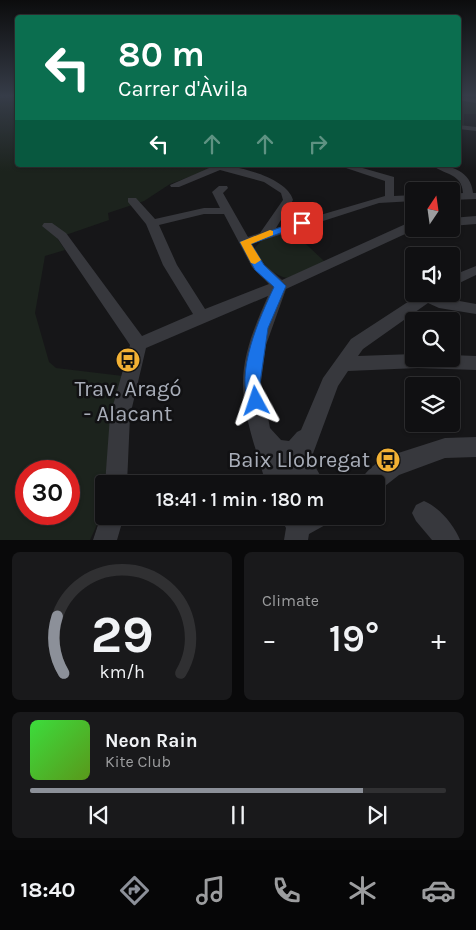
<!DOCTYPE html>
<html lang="en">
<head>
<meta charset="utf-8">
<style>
	body { margin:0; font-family:Karla,sans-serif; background:#19191b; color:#f1f3f6; height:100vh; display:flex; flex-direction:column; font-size:19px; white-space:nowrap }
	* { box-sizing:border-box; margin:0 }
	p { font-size:16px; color:#9c9d9f }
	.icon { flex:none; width:28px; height:28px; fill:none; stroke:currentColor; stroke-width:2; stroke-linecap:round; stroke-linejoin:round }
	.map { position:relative; height:540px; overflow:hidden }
	.details { display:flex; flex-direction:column; gap:12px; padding:12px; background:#09090a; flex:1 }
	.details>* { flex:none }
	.banner { position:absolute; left:15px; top:15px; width:446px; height:152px; border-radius:5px; box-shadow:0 1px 4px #0004,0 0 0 1px #303032; background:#0b6e4f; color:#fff; overflow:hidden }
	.needle { width:32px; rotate:13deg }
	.tools { position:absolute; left:405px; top:182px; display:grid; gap:10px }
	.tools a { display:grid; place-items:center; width:55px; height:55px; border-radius:5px; background:#101012; box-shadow:0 1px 4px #0004,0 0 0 1px #303032; font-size:25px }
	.speed { position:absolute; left:15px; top:460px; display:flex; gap:10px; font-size:25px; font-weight:700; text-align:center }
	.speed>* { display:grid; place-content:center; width:65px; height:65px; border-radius:50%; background:#101012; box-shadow:0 1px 4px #0004,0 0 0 1px #303032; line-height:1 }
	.speed .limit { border:8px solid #d22; background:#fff; color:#111 }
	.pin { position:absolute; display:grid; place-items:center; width:42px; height:42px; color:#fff; margin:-21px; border-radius:10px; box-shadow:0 2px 8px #0006 }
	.me { position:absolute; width:55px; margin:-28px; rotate:355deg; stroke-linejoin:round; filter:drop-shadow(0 0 4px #0008) }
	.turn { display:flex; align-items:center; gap:18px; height:105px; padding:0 20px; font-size:22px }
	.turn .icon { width:65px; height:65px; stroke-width:2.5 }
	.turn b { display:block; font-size:35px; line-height:42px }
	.lanes { display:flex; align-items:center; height:48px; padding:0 20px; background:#0003; justify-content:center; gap:25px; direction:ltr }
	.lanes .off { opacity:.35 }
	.big { font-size:38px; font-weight:600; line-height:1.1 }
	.details .widget { flex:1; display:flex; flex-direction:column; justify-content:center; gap:8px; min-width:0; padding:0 18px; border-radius:8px; background:#19191b }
	.details .dial { align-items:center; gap:0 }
	.dial svg { height:130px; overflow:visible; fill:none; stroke:#303032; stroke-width:7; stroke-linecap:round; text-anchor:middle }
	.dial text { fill:#f1f3f6; stroke:none }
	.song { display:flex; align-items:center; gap:15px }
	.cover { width:60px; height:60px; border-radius:8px; background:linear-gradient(135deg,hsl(120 70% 55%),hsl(90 70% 35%)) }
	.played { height:5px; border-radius:2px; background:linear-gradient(90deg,#8c9099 80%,#303032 80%) }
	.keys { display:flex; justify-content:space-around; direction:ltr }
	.heat { display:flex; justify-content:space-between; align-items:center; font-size:28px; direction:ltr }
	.details .tiles { flex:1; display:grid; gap:12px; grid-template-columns:1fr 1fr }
	.widget:last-child { grid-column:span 2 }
	.trip { position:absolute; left:95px; top:475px; width:290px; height:50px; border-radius:5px; background:#101012; box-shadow:0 1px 4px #0004,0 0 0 1px #303032; font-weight:600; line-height:50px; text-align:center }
	.menu { display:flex; height:80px; justify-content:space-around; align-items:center; background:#060607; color:#9c9d9f }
	.menu .icon { width:35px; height:35px }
	.menu .current { color:#8c9099 }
	.menu b { font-size:22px; color:#f1f3f6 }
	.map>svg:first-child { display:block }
</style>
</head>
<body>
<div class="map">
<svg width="476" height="540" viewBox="0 0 476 540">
	<rect width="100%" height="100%" fill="#161618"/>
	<g fill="#1c231d" fill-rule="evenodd">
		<path d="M0 96H17L18 165H222L170 184 144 201 108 213 109 220 57 238 65 250 45 256 35 313 49 362 56 368 123 376 110 441 100 518 90 540H0ZM26 471H69V514H26Z"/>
		<path d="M459 96H476V114H464V125H459Z"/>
		<path d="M292 231 325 262 287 278C272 275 261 262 254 249L261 241Z"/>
	</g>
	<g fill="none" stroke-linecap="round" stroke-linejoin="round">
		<path stroke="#2c353c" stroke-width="2" d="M0 97 15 96"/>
		<g fill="#37383d" fill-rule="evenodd">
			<path d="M461 97 476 99V103L459 100Z"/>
			<path d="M459 125 476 127V131L459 129Z"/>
			<path d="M216 165C235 165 287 177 293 200L276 228 385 196V181L337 165H352L394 177V196L414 195V201L379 203 252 244 264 264 282 280 410 222 414 221V229H416L286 289 266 345 261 382 270 428 281 440 289 441 297 432 301 430 323 378 351 339 420 294H437L443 298 476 304V314L439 308 428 303 363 349 358 356 414 354V359H451V355L476 356V370L418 368 348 371 338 386 311 459 325 484H301L300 481 299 484H266C257 451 243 417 243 383 243 353 256 323 268 296L146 348 130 416 127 484H105L110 416 130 345 58 239 42 226 44 223H52L66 233 142 336 193 314 163 265 146 224 128 202V198H136L155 219 204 208H220L212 192 219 186H227L228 188 223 193 248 237 260 233 283 200 281 193 264 182 220 170 179 187H171L170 185ZM204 214H224L252 267 269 284 205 309 177 265 159 225ZM281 463H286L283 468Z"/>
			<path d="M432 165C451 165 471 171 473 193H476V199L451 200V194L463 193C462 173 444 175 432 165Z"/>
			<path d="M476 216V224L451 226V218Z"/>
			<path d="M476 266V275L451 287V276Z"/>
			<path d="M476 437V457L445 458 399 475 376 493V484H359C364 471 379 460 392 455L445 438Z"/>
			<path d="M424 501C439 507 454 525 460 540H432L416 521 412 513 416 505Z"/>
			<path d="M104 507V516H124L117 540H93Z"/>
			<path d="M280 516H331L327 524 309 534 308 540H284L286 528Z"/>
		</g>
	</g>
	<linearGradient id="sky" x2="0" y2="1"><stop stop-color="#0c0c0d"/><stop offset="0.56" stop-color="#363c48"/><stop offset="1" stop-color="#363c48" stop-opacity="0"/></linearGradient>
	<rect width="476" height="171" fill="url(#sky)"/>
	<path fill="#1a73e8" stroke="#114b97" d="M298 221 307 223 251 244 264 265 286 286 268 328 260 383 263 401 261 406 256 408 250 406C234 373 260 317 274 287L255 270 240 242Z"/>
	<path fill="#f59e0b" d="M270 230 273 231V235L251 244 261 260 255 264 251 263 240 242Z"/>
	<defs>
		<symbol id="bus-disc" viewBox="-11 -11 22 22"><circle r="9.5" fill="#f2b134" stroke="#111113"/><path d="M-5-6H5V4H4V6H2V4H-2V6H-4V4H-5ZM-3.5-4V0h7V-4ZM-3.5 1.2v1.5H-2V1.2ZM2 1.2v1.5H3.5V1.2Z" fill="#111"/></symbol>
	</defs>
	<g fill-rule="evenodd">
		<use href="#bus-disc" x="114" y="346" width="28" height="28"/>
		<use href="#bus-disc" x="374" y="446" width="28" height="28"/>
	</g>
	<g text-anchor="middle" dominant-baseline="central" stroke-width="5" stroke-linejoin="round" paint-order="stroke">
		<g font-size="22" fill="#a8adb8" stroke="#111113">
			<text x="128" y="389">Trav. Aragó<tspan x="128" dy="25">- Alacant</tspan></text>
			<text x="370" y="460" text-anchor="end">Baix Llobregat</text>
		</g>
	</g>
</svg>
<div class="tools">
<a><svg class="needle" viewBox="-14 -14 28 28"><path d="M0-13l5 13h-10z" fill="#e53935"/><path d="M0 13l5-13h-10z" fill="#9c9d9f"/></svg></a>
<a><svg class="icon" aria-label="sound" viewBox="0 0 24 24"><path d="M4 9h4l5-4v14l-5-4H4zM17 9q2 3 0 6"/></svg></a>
<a><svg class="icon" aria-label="search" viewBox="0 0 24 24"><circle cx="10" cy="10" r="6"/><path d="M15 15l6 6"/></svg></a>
<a><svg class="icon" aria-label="layers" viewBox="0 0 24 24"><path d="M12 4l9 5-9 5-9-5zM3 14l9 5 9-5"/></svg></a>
</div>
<div class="speed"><div class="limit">30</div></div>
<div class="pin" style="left:302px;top:223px;background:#d93025"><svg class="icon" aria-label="arrive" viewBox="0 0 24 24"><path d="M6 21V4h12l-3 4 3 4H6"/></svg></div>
<svg class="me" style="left:256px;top:401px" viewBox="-20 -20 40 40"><path d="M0-17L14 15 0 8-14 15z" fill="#1a73e8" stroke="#fff" stroke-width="4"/></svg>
<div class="trip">18:41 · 1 min · 180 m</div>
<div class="banner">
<div class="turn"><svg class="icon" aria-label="left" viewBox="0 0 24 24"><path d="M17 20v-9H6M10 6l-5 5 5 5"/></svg><div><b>80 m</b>Carrer d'Àvila</div></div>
<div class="lanes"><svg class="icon" aria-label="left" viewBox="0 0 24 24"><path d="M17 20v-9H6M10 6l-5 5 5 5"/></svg><svg class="icon off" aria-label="ahead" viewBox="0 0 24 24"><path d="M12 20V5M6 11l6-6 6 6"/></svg><svg class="icon off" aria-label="ahead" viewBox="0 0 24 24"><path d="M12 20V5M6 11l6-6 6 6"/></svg><svg class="icon off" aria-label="right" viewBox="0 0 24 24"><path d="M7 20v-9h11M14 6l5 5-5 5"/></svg></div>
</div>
</div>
<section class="details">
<div class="tiles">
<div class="widget dial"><svg viewBox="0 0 100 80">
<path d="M14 69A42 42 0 1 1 86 69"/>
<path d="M14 69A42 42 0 0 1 10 34" stroke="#8c9099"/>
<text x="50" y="56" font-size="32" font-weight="700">29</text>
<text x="50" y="72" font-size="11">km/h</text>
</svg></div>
<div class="widget"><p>Climate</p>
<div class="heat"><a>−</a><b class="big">19°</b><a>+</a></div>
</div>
<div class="widget">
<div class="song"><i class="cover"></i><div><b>Neon Rain</b><p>Kite Club</p></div></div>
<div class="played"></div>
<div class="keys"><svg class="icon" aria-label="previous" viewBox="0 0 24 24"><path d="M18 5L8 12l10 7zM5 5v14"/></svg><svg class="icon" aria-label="pause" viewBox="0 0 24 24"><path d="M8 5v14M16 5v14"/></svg><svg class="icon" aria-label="next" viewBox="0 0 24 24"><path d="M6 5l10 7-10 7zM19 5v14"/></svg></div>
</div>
</div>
</section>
<nav class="menu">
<b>18:40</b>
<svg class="icon current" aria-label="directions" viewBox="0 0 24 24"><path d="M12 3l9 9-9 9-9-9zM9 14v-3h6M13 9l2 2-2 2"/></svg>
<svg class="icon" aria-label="music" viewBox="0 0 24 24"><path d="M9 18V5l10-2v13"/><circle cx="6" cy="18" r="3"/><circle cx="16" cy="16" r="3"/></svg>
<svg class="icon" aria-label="phone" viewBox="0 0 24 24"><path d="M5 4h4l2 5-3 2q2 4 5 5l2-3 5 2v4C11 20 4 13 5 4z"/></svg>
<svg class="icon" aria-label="climate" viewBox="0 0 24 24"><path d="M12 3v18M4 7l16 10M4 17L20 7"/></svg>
<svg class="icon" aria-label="car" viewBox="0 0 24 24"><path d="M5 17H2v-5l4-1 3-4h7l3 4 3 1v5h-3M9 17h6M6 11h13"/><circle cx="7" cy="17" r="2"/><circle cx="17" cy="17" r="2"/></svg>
</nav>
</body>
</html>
